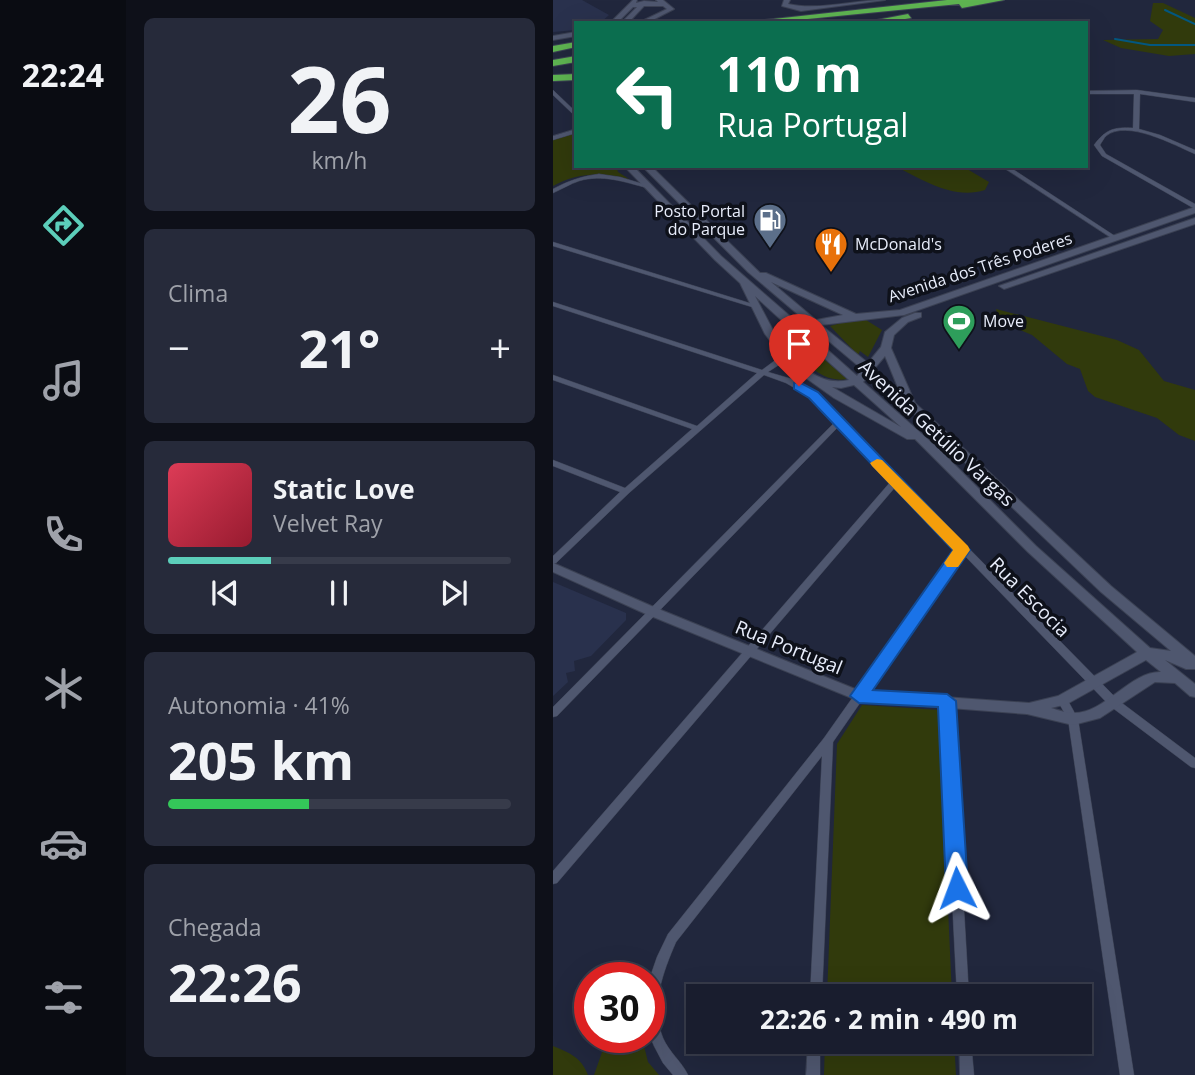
<!DOCTYPE html>
<html lang="pt">
<head>
<meta charset="utf-8">
<style>
	body { margin:0; font-family:"Open Sans",sans-serif; background:#262a3a; color:#f1f3f6; height:100vh; display:flex; flex-direction:column; font-size:26px; white-space:nowrap }
	* { box-sizing:border-box; margin:0 }
	p { font-size:23px; color:#9fa2aa }
	.icon { flex:none; width:38px; height:38px; fill:none; stroke:currentColor; stroke-width:2; stroke-linecap:round; stroke-linejoin:round }
	.map { position:relative; flex:1; overflow:hidden }
	.sheet { display:flex; flex-direction:column; gap:18px; padding:18px; background:#0e1019; width:427px }
	.sheet>* { flex:none }
	.hud { position:absolute; left:21px; top:21px; width:514px; height:147px; border-radius:0px; box-shadow:0 7px 28px #0002,0 0 0 2px #373b4a; background:#0b6e4f; color:#fff; overflow:hidden }
	.speed { position:absolute; left:21px; top:962px; display:flex; gap:14px; font-size:35px; font-weight:700; text-align:center }
	.speed>* { display:grid; place-content:center; width:91px; height:91px; border-radius:50%; background:#191d2e; box-shadow:0 7px 28px #0002,0 0 0 2px #373b4a; line-height:1 }
	.speed .limit { border:10px solid #d22; background:#fff; color:#111 }
	.pin { position:absolute; display:grid; place-items:center; width:60px; height:60px; color:#fff; margin:-72px -30px; border-radius:50% 50% 50% 0; rotate:-45deg; box-shadow:0 0 7px #0007 }
	.pin .icon { rotate:45deg }
	.me { position:absolute; width:77px; margin:-38px; rotate:357deg; stroke-linejoin:round; filter:drop-shadow(0 0 5px #0008) }
	.turn { display:flex; align-items:center; gap:24px; height:147px; padding:0 28px; font-size:32px }
	.turn .icon { width:91px; height:91px; stroke-width:2.5 }
	.turn b { display:block; font-size:49px; line-height:60px }
	.big { font-size:52px; font-weight:700; line-height:1.1 }
	.sheet .widget { flex:1; display:flex; flex-direction:column; justify-content:center; gap:10px; min-width:0; padding:0 24px; border-radius:10px; background:#262a3a }
	.sheet .dial { align-items:center; gap:0 }
	.dial b { font-size:91px; line-height:1 }
	.song { display:flex; align-items:center; gap:21px }
	.cover { width:84px; height:84px; border-radius:10px; background:linear-gradient(135deg,hsl(350 70% 55%),hsl(350 70% 35%)) }
	.played { height:7px; border-radius:4px; background:linear-gradient(90deg,#5cceba 30%,#373b4a 30%) }
	.keys { display:flex; justify-content:space-around; direction:ltr }
	.heat { display:flex; justify-content:space-between; align-items:center; font-size:38px; direction:ltr }
	.charge { height:10px; border-radius:5px; background:linear-gradient(90deg,#34c759 41%,#373b4a 0) }
	.trip { position:absolute; left:133px; top:984px; width:406px; height:70px; border-radius:0px; background:#191d2e; box-shadow:0 7px 28px #0002,0 0 0 2px #373b4a; font-weight:700; line-height:70px; text-align:center }
	main { display:flex; flex:1; min-height:0 }
	.tab-bar { display:flex; flex-direction:column; width:126px; justify-content:space-around; align-items:center; background:#0a0c12; color:#9fa2aa }
	.tab-bar .icon { width:49px; height:49px }
	.tab-bar .on { color:#5cceba }
	.tab-bar b { font-size:32px; color:#f1f3f6 }
	.map>svg:first-child { display:block }
</style>
</head>
<body>
<main>
<nav class="tab-bar">
<b>22:24</b>
<svg class="icon on" aria-label="directions" viewBox="0 0 24 24"><path d="M12 3l9 9-9 9-9-9zM9 14v-3h6M13 9l2 2-2 2"/></svg>
<svg class="icon" aria-label="music" viewBox="0 0 24 24"><path d="M9 18V5l10-2v13"/><circle cx="6" cy="18" r="3"/><circle cx="16" cy="16" r="3"/></svg>
<svg class="icon" aria-label="phone" viewBox="0 0 24 24"><path d="M5 4h4l2 5-3 2q2 4 5 5l2-3 5 2v4C11 20 4 13 5 4z"/></svg>
<svg class="icon" aria-label="climate" viewBox="0 0 24 24"><path d="M12 3v18M4 7l16 10M4 17L20 7"/></svg>
<svg class="icon" aria-label="car" viewBox="0 0 24 24"><path d="M5 17H2v-5l4-1 3-4h7l3 4 3 1v5h-3M9 17h6M6 11h13"/><circle cx="7" cy="17" r="2"/><circle cx="17" cy="17" r="2"/></svg>
<svg class="icon" aria-label="filters" viewBox="0 0 24 24"><path d="M4 7h16M4 17h16"/><circle cx="9" cy="7" r="2"/><circle cx="15" cy="17" r="2"/></svg>
</nav>
<section class="sheet">
<div class="widget dial"><b>26</b><p>km/h</p></div>
<div class="widget"><p>Clima</p>
<div class="heat"><a>−</a><b class="big">21°</b><a>+</a></div>
</div>
<div class="widget">
<div class="song"><i class="cover"></i><div><b>Static Love</b><p>Velvet Ray</p></div></div>
<div class="played"></div>
<div class="keys"><svg class="icon" aria-label="previous" viewBox="0 0 24 24"><path d="M18 5L8 12l10 7zM5 5v14"/></svg><svg class="icon" aria-label="pause" viewBox="0 0 24 24"><path d="M8 5v14M16 5v14"/></svg><svg class="icon" aria-label="next" viewBox="0 0 24 24"><path d="M6 5l10 7-10 7zM19 5v14"/></svg></div>
</div>
<div class="widget"><p>Autonomia · 41%</p><b class="big">205 km</b><div class="charge"></div></div>
<div class="widget"><p>Chegada</p><b class="big">22:26</b></div>
</section>
<div class="map">
<svg width="642" height="1075" viewBox="0 0 642 1075">
	<rect width="100%" height="100%" fill="#21273d"/>
	<g fill="#29314d">
		<path d="M0 0H29L56 15 47 23H23V30L0 32Z"/>
		<path d="M0 582 73 613V620L38 656 21 661 22 671 13 673 15 682 0 696Z"/>
	</g>
	<g fill="#313a0c">
		<path d="M600 3H610L642 18V54L616 56 568 48 550 40 605 39 610 30 597 21Z"/>
		<path d="M23 133V166H63L65 172 76 179C49 172 25 172 0 186V140Z"/>
		<path d="M342 166H409L436 182 432 190C400 200 370 180 342 166Z"/>
		<path d="M443 309 564 340 586 350 611 381 642 390V441L626 435 604 418 542 397 535 391 527 369 514 364 479 335 446 321Z"/>
		<path d="M299 320H313L329 330 315 357 307 351 305 355 277 326Z"/>
		<path d="M240 332 294 379C267 384 249 358 231 341Z"/>
		<path d="M309 705 386 710 399 996H274L284 744Z"/>
		<path d="M54 1038H89L95 1062 106 1075H41Z"/>
		<path d="M272 1041H401L403 1075H271Z"/>
		<path d="M0 1046C17 1053 28 1057 35 1075H0Z"/>
	</g>
	<g fill="none" stroke-linecap="round" stroke-linejoin="round">
		<g stroke="#025780" stroke-width="2">
			<path d="M612 10 642 24"/>
			<path d="M562 39 597 45H642"/>
		</g>
		<defs>
			<g id="street">
				<path d="M0 90 23 112V117L0 95Z"/>
				<path d="M584 90 642 98V102L587 94 586 129 607 135 642 150V154C621 145 574 119 553 136 551 138 549 142 547 145L553 154 642 204V209L549 156 541 145C553 129 561 127 580 128L581 94H534V91Z"/>
				<path d="M23 129V133L0 140V136Z"/>
				<path d="M448 166H455L565 238 560 239Z"/>
				<path d="M46 174 67 177 97 186 94 188C72 182 49 174 26 181 17 184 9 189 0 193V189C15 181 29 176 46 174Z"/>
				<path d="M0 242 203 305 204 306 203 307H199L0 246Z"/>
				<path d="M0 302 209 370 232 353H238V357L215 372 239 379 263 393 565 700 642 758V768L638 767 557 706 410 554 280 742 269 996H257L269 756 123 942C110 972 97 1006 110 1038 116 1052 129 1062 135 1075H120L110 1063 101 1046 96 1034V980L104 957 115 934 271 738 405 548 344 485 4 883 0 884V871L339 480 286 426 4 716 0 717V707L282 422 257 397 233 383 211 375 76 493 3 563 0 564V556L67 492 0 466V460L72 488 139 429 0 380V375L144 426 204 373 0 306Z"/>
				<path d="M509 696 513 697 525 719 581 1075H567L515 719 504 700 505 697Z"/>
				<path d="M394 697 398 698 399 701 416 996H404L389 701 390 698Z"/>
				<path d="M255 1041H267V1075H253Z"/>
				<path d="M406 1041H418L421 1075H407Z"/>
			</g>
			<g id="secondary">
				<path d="M80 0H84L83 3 91 1 105 2 103 0H110L121 9 94 23H85L114 9 110 6H91L75 23H68L84 7H80L64 23H57Z"/>
				<path d="M231 0H237L235 4C265 11 300 0 332 0L248 11 229 6Z"/>
				<path d="M23 32V36L0 40V36Z"/>
				<path d="M71 166H80L168 256 246 324 254 322 195 272 89 166H98L207 273H213L303 314 347 310 642 207V213L351 315 268 325 315 363 328 347 332 332 349 318 362 313H368V317L355 322 341 335 338 348 362 403 558 586 642 656V669H633L612 660 642 684V697L637 696 622 683 602 682 547 718 520 725 474 714 306 701 93 614 0 572V563L103 608 307 691 476 703 505 696 584 652 475 552 362 439H354L281 398 246 373 231 359 212 334 187 283 162 260ZM218 282 290 315 263 320ZM202 296 237 328 223 336ZM259 327 309 369 304 376 251 329ZM243 333 296 380C265 387 246 364 228 342ZM332 356 346 390 321 369ZM316 375 355 408 548 592 618 651 597 648 483 546 387 450 310 382ZM301 385 348 427 279 387 288 388ZM593 660 608 672C577 671 552 714 520 713 513 713 505 710 498 708L514 704Z"/>
				<path d="M642 218V224L454 288 451 289 446 286Z"/>
			</g>
			<g id="highway">
				<path d="M394 0H451L409 8 406 4 416 3 214 23H183Z"/>
				<path d="M355 14 358 18 329 23H308Z"/>
				<path d="M23 42V47L0 52V46Z"/>
				<path d="M23 56V62L0 66V60Z"/>
				<path d="M23 74V80L0 81V75Z"/>
			</g>
		</defs>
		<use href="#street" stroke="#3b4153" stroke-width="1"/>
		<use href="#secondary" stroke="#3b4153" stroke-width="2"/>
		<use href="#highway" stroke="#3b4153" stroke-width="2"/>
		<use href="#street" fill="#4f576f" fill-rule="evenodd"/>
		<use href="#secondary" fill="#4f576f" fill-rule="evenodd"/>
		<use href="#highway" fill="#5eb451" fill-rule="evenodd"/>
	</g>
	<path fill="#1a73e8" stroke="#114b97" stroke-width="2" d="M246 382 265 392 417 550 320 690 394 694 403 701 415 888 412 895 404 898 397 895 393 888 385 707 306 703 297 696 400 550 256 398 241 389V383Z"/>
	<path fill="#f59e0b" d="M324 459 329 460 415 546 417 550 405 567H394L391 563 400 550 319 466 317 463Z"/>
	<defs>
		<symbol id="fuel-pin" viewBox="-11 -11 22 30"><path d="M0 17L-7.5 6A9.5 9.5 0 1 1 7.5 6Z" fill="#5c6f8a" stroke="#0e111a"/><path d="M-5.5-6h7V0h2V4h1.3V-2.5L3-4.5l.8-.8L6-3V5H2.5V1h-1V6h-7ZM-4.2-4.7v3.2H.2V-4.7Z" fill="#fff"/></symbol>
		<symbol id="restaurant-pin" viewBox="-11 -11 22 30"><path d="M0 17L-7.5 6A9.5 9.5 0 1 1 7.5 6Z" fill="#e8710a" stroke="#0e111a"/><path d="M-5-6h1v4h1v-4h1v4h1v-4h1v5L-1.5 .5V6h-2V.5L-5-1ZM5-6V6H3V1.5H1.5Q1.5-4 5-6Z" fill="#fff"/></symbol>
		<symbol id="stadium-pin" viewBox="-11 -11 22 30"><path d="M0 17L-7.5 6A9.5 9.5 0 1 1 7.5 6Z" fill="#2e9e5b" stroke="#0e111a"/><path d="M0-5a6.5 5 0 1 0 0 10a6.5 5 0 1 0 0-10ZM-3.5-1.8h7v3.6h-7Z" fill="#fff"/></symbol>
	</defs>
	<g fill-rule="evenodd">
		<use href="#fuel-pin" x="198" y="201" width="38" height="52"/>
		<use href="#restaurant-pin" x="259" y="225" width="38" height="52"/>
		<use href="#stadium-pin" x="387" y="302" width="38" height="52"/>
	</g>
	<g text-anchor="middle" dominant-baseline="central" stroke-width="7" stroke-linejoin="round" paint-order="stroke">
		<g font-size="16" fill="#e8edfb" stroke="#0e111a" text-anchor="start">
			<text x="192" y="211" text-anchor="end">Posto Portal<tspan x="192" dy="18">do Parque</tspan></text>
			<text x="302" y="244">McDonald's</text>
			<text x="430" y="321">Move</text>
		</g>
		<g font-size="16" fill="#e8edfb" stroke="#0e111a">
			<text transform="translate(427 267) rotate(-18)">Avenida dos Três Poderes</text>
		</g>
		<g font-size="19" fill="#e8edfb" stroke="#0e111a">
			<text transform="translate(384 433) rotate(43)">Avenida Getúlio Vargas</text>
			<text transform="translate(477 597) rotate(45)">Rua Escocia</text>
			<text transform="translate(236 647) rotate(22)">Rua Portugal</text>
		</g>
	</g>
</svg>
<div class="speed"><div class="limit">30</div></div>
<div class="pin" style="left:246px;top:386px;background:#d93025"><svg class="icon" aria-label="arrive" viewBox="0 0 24 24"><path d="M6 21V4h12l-3 4 3 4H6"/></svg></div>
<svg class="me" style="left:404px;top:888px" viewBox="-20 -20 40 40"><path d="M0-17L14 15 0 8-14 15z" fill="#1a73e8" stroke="#fff" stroke-width="4"/></svg>
<div class="trip">22:26 · 2 min · 490 m</div>
<div class="hud">
<div class="turn"><svg class="icon" aria-label="left" viewBox="0 0 24 24"><path d="M17 20v-9H6M10 6l-5 5 5 5"/></svg><div><b>110 m</b>Rua Portugal</div></div>
</div>
</div>
</main>
</body>
</html>
